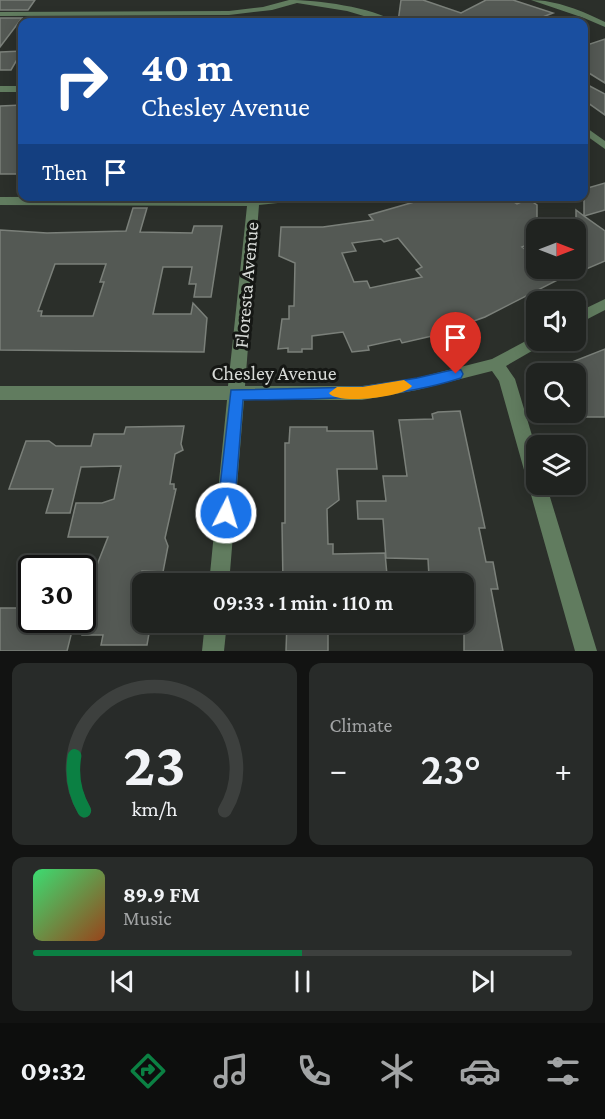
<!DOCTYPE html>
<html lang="en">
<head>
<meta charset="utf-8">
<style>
	body { margin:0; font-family:"Crimson Pro",serif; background:#282b29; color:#f1f3f6; height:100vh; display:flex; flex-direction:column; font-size:22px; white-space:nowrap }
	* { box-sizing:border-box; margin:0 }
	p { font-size:20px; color:#a2a4a5 }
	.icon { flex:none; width:33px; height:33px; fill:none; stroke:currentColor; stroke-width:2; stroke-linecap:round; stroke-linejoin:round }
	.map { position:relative; height:651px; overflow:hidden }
	.side { display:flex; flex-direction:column; gap:12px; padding:12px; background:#121312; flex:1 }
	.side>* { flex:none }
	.banner { position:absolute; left:18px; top:18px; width:570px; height:183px; border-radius:12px; box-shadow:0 3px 15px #0003,0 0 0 2px #3d403e; background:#1a4fa0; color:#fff; overflow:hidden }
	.needle { width:39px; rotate:90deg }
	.controls { position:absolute; left:526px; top:219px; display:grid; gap:12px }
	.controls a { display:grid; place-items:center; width:60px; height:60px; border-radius:12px; background:#202320; box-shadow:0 3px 15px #0003,0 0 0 2px #3d403e; font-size:30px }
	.speed { position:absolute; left:18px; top:555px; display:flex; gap:12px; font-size:30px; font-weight:700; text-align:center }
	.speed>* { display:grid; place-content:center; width:78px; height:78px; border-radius:50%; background:#202320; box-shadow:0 3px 15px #0003,0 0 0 2px #3d403e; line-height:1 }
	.speed .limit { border:3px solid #111; border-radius:9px; background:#fff; color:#111 }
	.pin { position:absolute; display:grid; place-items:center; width:51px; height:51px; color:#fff; margin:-62px -26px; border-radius:50% 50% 50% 0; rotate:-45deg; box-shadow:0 0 6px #0007 }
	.pin .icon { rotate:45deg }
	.me { position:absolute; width:66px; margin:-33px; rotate:5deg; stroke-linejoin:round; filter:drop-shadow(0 0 4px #0008) }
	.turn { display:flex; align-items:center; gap:21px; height:126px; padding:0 24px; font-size:27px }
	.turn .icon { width:78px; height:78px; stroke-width:2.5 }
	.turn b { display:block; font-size:42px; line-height:51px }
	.then { display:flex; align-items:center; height:57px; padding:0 24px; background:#0003; gap:12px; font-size:22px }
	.big { font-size:45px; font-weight:600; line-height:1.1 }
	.side .widget { flex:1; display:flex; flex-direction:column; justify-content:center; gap:9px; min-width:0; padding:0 21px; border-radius:12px; background:#282b29 }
	.side .dial { align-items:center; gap:0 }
	.dial svg { height:156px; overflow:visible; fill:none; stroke:#3d403e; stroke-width:7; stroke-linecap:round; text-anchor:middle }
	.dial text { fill:#f1f3f6; stroke:none }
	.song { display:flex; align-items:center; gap:18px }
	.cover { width:72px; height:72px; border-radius:9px; background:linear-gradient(135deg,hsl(140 70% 55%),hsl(20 70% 35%)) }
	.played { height:6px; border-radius:3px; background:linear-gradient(90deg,#0b8043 50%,#3d403e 50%) }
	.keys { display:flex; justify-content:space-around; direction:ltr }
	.heat { display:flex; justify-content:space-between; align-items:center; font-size:33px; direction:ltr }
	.side .tiles { flex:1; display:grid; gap:12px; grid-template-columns:1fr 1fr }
	.widget:last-child { grid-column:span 2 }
	.trip { position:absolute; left:132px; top:573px; width:342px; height:60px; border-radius:12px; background:#202320; box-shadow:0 3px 15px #0003,0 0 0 2px #3d403e; font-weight:600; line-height:60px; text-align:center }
	.menu { display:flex; height:96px; justify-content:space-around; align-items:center; background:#0d0e0d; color:#a2a4a5 }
	.menu .icon { width:42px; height:42px }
	.menu .selected { color:#0b8043 }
	.menu b { font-size:27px; color:#f1f3f6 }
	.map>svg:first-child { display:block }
</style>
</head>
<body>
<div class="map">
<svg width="605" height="651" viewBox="0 0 605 651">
	<rect width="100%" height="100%" fill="#2b2f2a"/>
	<g fill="#545954" stroke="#7b807a" stroke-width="1.5" fill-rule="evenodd">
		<path d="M0 0H35L28 10H0Z"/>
		<path d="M401 0H423L461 13 486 0H513L553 13 530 22H398Z"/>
		<path d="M0 18H22L0 47Z"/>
		<path d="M605 39V83L584 70V46Z"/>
		<path d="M22 51 11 70H0V52Z"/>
		<path d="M584 83 605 94V115L584 100Z"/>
		<path d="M22 105V174H0V106Z"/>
		<path d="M605 183V210L584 216 605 231V261L584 270 576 264V210L584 216V189Z"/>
		<path d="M435 196H505L517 204 528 199 537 205V241L522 247 537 258V268H581L485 317 432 336 402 343 400 339 368 346 369 350 352 352 343 332 312 336V349H302V352H288V348L278 349 282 319H289V306H294L295 263 279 256 281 227H323L373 220 369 215ZM398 238 422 267 416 270 422 277 370 288 367 281 354 282 342 253 356 251 352 243 381 239 384 242Z"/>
		<path d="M133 208H147L140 232 192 233 194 226H222L211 297H194L196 284H189L192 267H163L153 314H191L193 303 207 318 204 352 0 350V230L47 233 126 231ZM55 264H106L100 282H104L93 316H41L42 311H38Z"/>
		<path d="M605 349V417H580L576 405V366L572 362Z"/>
		<path d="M460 411 485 528H479L486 562H493L498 589H491L503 651H464V584H442L441 577H429L428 559 386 558 383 519H358L357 501H386L383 476H407L399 420 433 419 432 414 438 412Z"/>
		<path d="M184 426 181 444 183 450 175 454 170 484H174V489H176L165 538 168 546 163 572 142 571V622H151L147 645H101L103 635H82V603L108 537H68L76 503H102L114 499 121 466 81 467 70 513H46L53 489H9L26 441H49L56 446H91L94 434H124L126 427Z"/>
		<path d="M290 427H327V431H373L377 469H337L339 500 327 509 328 544H333V554L385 553 387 575 335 576 336 584H283L282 523H285V443H289Z"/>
		<path d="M0 608H32L34 623H74L67 651H0Z"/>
		<path d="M287 622H328V651H286Z"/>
	</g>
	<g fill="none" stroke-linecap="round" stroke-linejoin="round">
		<g fill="#617c5f" fill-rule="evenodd">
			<path d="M289 0C316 0 373 7 395 22H384L347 11 297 3 272 10 229 15 0 16V12L229 11 263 7Z"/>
			<path d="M531 0C556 0 583 11 605 22V27L584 18Z"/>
			<rect x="0" y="86" width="22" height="6"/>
			<path d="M584 126 605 141V149L584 134Z"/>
			<path d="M269 196H312L306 200 259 205 245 386H362L417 378 492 359 537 335V340H546L544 344 506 366 515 379 537 452V484H546L597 651H575L499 381 492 371 417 390 362 400H244L229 584H209L227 400H0V386H228L247 206 0 205V197Z"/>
			<path d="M605 299V310L576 325V313Z"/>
			<path d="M205 622H227L224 651H202Z"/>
		</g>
	</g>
	<path fill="#1a73e8" stroke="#114b97" stroke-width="1.5" d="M456 369 461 370 463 374 461 378C390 401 317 399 243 400L234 513 232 518 226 521 219 518 217 513 231 390 362 387 417 378Z"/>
	<path fill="#f59e0b" d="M404 380 412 386C406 397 336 405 329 393L337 387H362Z"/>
	<g text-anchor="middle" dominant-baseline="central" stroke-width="6" stroke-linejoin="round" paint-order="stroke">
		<g font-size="20" fill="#d8dbd8" stroke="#151714">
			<text transform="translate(246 285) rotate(-85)">Floresta Avenue</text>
			<text x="274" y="373">Chesley Avenue</text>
		</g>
	</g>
</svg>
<div class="controls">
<a><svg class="needle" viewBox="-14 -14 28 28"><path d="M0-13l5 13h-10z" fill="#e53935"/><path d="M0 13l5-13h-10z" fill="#a2a4a5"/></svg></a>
<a><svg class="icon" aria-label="sound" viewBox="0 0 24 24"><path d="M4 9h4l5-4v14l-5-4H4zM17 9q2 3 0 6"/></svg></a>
<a><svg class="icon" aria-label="search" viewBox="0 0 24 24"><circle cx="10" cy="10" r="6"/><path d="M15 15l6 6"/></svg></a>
<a><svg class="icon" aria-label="layers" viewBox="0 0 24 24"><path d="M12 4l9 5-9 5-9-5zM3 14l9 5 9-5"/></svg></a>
</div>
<div class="speed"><div class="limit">30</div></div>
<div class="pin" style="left:456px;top:374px;background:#d93025"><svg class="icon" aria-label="arrive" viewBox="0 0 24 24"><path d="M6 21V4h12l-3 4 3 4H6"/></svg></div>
<svg class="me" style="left:226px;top:513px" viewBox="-20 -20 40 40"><circle r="17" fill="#1a73e8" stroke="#fff" stroke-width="3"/><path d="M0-11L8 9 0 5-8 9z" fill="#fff"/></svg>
<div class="trip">09:33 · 1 min · 110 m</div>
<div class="banner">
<div class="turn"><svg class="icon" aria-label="right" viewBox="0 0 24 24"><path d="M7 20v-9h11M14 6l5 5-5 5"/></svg><div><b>40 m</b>Chesley Avenue</div></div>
<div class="then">Then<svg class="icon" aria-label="arrive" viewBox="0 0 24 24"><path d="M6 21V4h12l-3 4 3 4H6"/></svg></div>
</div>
</div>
<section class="side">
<div class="tiles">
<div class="widget dial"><svg viewBox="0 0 100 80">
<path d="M14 69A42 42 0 1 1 86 69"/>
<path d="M14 69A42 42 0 0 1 9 41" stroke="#0b8043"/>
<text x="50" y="56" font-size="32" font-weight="700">23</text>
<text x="50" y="72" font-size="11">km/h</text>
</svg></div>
<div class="widget"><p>Climate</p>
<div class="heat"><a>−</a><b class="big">23°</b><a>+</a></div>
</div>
<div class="widget">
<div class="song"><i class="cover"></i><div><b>89.9 FM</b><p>Music</p></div></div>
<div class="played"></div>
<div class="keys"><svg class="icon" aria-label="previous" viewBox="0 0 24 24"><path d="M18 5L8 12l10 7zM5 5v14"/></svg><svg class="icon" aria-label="pause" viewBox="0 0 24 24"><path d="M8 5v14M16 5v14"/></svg><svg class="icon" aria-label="next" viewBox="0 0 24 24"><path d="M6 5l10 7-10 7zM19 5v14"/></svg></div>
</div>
</div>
</section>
<nav class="menu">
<b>09:32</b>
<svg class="icon selected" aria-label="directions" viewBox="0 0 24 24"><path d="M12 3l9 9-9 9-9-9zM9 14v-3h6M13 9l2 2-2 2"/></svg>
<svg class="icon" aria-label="music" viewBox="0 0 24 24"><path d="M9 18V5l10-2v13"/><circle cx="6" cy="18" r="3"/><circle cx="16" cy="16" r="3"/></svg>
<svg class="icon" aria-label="phone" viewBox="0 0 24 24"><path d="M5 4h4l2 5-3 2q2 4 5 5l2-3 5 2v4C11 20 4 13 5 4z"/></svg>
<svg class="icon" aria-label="climate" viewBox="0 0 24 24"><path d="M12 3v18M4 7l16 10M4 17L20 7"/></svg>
<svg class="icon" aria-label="car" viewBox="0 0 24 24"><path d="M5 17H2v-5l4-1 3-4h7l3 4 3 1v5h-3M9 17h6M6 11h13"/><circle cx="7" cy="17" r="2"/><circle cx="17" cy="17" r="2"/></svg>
<svg class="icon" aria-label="filters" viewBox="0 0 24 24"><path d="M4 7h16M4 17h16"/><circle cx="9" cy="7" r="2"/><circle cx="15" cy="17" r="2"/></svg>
</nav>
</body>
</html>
